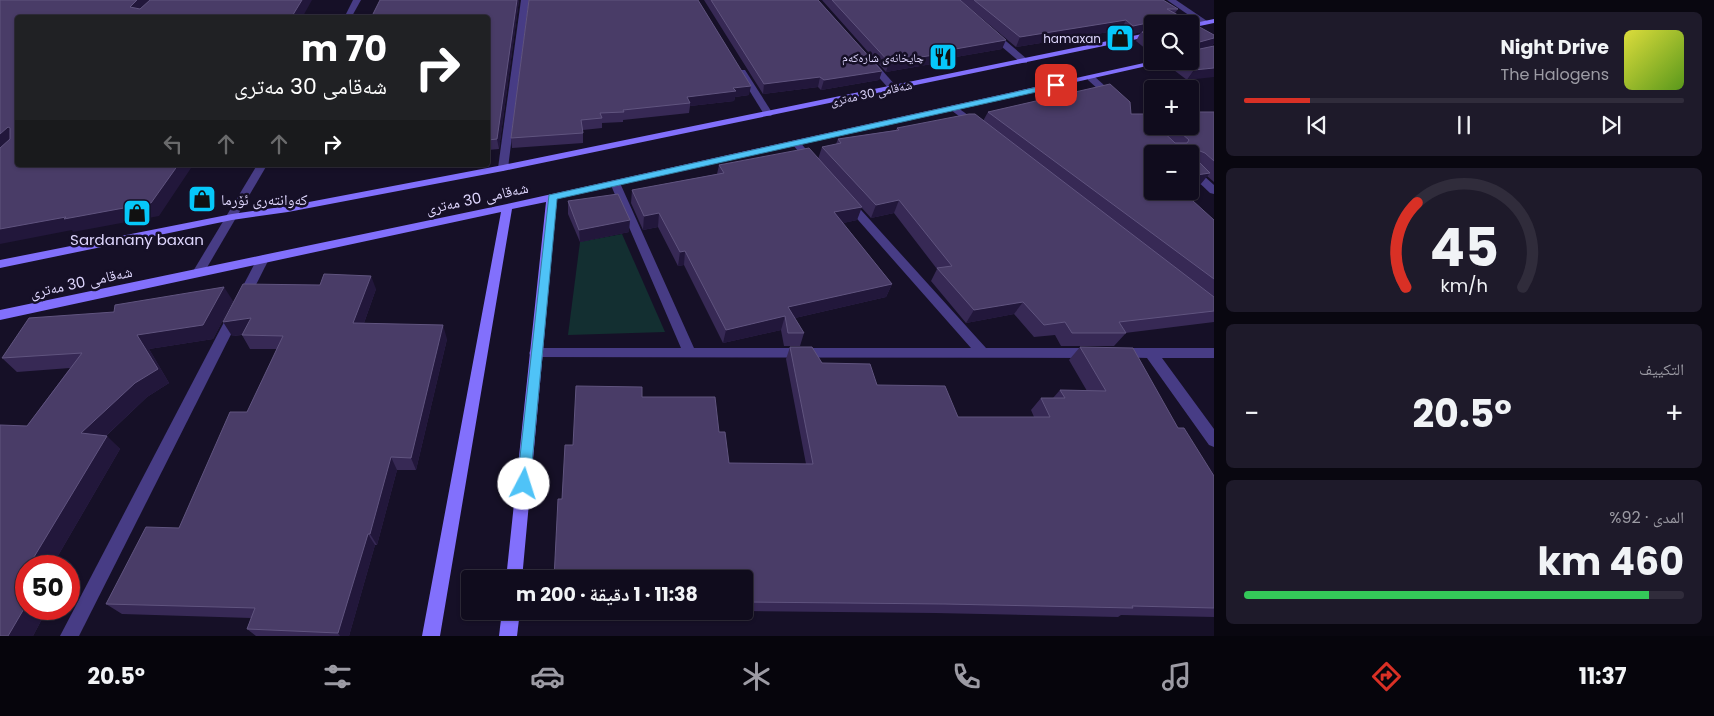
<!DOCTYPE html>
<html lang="ar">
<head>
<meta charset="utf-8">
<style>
	body { margin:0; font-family:Poppins,"Noto Naskh Arabic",sans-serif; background:#1e1a2a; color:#f1f3f6; direction:rtl; height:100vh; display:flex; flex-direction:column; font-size:19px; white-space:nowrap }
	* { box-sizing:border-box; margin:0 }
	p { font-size:16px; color:#9c9ba4 }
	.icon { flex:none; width:28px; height:28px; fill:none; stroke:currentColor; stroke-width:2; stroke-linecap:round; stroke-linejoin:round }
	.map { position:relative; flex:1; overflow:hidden; direction:ltr }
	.drawer { display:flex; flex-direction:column; gap:12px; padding:12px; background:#090710; width:500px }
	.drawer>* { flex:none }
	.hud { position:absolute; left:15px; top:15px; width:475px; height:152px; border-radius:5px; box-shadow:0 1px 4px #0004,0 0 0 1px #302c3b; direction:rtl; background:#202124; color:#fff; overflow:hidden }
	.buttons { position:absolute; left:1144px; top:15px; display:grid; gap:10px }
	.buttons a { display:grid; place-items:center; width:55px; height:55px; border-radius:5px; background:#100c1d; box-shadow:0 1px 4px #0004,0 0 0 1px #302c3b; font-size:25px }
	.speed { position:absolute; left:15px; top:555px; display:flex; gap:10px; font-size:25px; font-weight:700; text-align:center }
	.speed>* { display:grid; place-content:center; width:65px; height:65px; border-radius:50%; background:#100c1d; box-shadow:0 1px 4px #0004,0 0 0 1px #302c3b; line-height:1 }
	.speed .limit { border:8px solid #d22; background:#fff; color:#111 }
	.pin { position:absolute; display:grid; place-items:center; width:42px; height:42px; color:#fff; margin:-21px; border-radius:10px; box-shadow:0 2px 8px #0006 }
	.me { position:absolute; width:55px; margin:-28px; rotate:5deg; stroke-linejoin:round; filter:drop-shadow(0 0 4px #0008) }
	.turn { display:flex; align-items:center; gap:18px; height:105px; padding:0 20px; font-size:22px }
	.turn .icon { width:65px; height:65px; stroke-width:2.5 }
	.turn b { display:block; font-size:35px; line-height:42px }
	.lanes { display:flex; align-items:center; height:48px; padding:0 20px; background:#0003; justify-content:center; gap:25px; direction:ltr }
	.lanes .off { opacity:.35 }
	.big { font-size:38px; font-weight:700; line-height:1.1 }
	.drawer .card { flex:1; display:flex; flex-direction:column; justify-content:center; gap:8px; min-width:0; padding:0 18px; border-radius:8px; background:#1e1a2a }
	.drawer .dial { align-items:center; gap:0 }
	.dial svg { height:130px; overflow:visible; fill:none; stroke:#302c3b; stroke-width:7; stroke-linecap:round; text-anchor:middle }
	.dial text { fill:#f1f3f6; stroke:none }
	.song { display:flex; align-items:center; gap:15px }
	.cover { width:60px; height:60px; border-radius:8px; background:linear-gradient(135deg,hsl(60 70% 55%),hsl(90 70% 35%)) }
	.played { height:5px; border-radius:2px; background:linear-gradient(90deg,#d93025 15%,#302c3b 15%) }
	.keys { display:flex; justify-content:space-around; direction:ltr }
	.heat { display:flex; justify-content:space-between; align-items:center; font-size:28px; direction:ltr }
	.charge { height:8px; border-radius:4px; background:linear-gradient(90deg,#34c759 92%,#302c3b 0) }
	.trip { position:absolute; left:461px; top:570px; width:292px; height:50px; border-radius:5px; background:#100c1d; box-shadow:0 1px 4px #0004,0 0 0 1px #302c3b; font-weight:700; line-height:50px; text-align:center; direction:rtl }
	.menu { display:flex; height:80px; justify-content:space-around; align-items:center; background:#06050c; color:#9c9ba4 }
	.menu .icon { width:35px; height:35px }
	.menu .current { color:#d93025 }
	.menu b { font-size:22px; color:#f1f3f6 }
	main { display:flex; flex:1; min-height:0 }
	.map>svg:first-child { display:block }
</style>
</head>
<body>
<main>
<section class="drawer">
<div class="card">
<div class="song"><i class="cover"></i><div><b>Night Drive</b><p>The Halogens</p></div></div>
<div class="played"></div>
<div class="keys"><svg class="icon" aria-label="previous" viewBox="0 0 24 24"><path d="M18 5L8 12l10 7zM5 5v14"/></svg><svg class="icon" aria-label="pause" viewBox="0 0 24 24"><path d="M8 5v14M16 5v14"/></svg><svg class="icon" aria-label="next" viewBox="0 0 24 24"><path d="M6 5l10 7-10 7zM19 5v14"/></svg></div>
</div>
<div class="card dial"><svg viewBox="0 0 100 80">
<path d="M14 69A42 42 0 1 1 86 69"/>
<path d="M14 69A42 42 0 0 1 21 17" stroke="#d93025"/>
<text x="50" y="56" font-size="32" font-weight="700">45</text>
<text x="50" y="72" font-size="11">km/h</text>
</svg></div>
<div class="card"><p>التكييف</p>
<div class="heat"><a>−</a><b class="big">20.5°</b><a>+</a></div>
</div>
<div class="card"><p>المدى · 92%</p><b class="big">460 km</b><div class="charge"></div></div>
</section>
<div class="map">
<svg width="1214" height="636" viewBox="0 0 1214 636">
	<rect width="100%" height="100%" fill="#161027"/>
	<path fill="#132f31" d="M622 234 665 332 568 335 580 242Z"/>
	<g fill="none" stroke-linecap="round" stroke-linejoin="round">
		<g fill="#473c85" fill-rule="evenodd">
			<path d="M353 0H361L351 18H344Z"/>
			<path d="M521 0H529L508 168 503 171 498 168Z"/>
			<path d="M988 31H994L1027 59V63H1021L988 35Z"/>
			<path d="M867 60H873L896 86V90H890L867 64Z"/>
			<path d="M739 70H745L773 114 771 116H765L738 72Z"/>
			<path d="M1088 76H1094L1116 96V100H1110L1088 80Z"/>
			<path d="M954 105 979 123V127H973L951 110V106Z"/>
			<path d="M796 140 799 141 816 161V165H810L793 145 791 143Z"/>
			<path d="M257 165H267L202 276H194L192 273Z"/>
			<path d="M1190 166 1194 167 1214 185V194L1210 193 1190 174Z"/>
			<path d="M615 180 620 183 694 348H971L844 204 843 202 844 200H852L986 348H1092L1097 349 1099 353 1097 357 1092 358 531 357 529 353 531 349 536 348H681L610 183Z"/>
			<path d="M263 255 269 259 79 636H60L257 259Z"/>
			<path d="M1119 348H1214V358H1162L1214 429V447L1209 445 1147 358 1114 357 1112 353 1114 349Z"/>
		</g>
		<path fill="#473c85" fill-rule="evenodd" d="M1167 0H1176L1210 23 1203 25Z"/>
		<g fill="#8270fc" fill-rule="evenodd">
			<path d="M1214 19V23L1190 28V24Z"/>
			<path d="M1152 32V36L503 171 288 212 232 220 0 268V260L232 214 288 206 503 165Z"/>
			<path d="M1153 61H1169L557 199 522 579H506L546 202 512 209 440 636H422L501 212 0 320V310L507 204Z"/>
			<path d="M502 611H520L517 636H499Z"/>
		</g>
	</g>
	<g fill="#372955">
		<path d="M519 0 499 149 488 150V18Z"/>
		<path d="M529 0 749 95 735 97 734 101 690 106 689 113 623 120V122L602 123V128L583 130V143L512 148 511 138Z"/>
		<path d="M704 0H818L882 71 879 80 821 90 818 87 763 94Z"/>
		<path d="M822 0H960L1002 49 944 59 943 62 886 72Z"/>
		<path d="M960 0H1163L1178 9 1175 13 1214 35V43L1187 80 1166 64 1167 61H1190V24H1152V54L1136 41 1141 32 1128 35 1121 30 1016 47Z"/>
		<path d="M988 112 1131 114 1152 126H1190L1214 112V182L1207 176 1199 186 1190 187V154L1152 191 1214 221V322L1125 333H1126L1114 346H1061L1055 335 1034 337 1014 314 966 323 931 281 937 269 894 213 871 218 861 207 857 220 843 223 892 284 886 297 795 318 804 333 800 346H784L781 330 723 343 684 265 678 266 658 227 643 230 631 203 632 190 717 174 719 165 818 159 822 147 836 144 838 139 896 130 897 128 983 121Z"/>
		<path d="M568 201 629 232 580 242 568 214Z"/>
		<path d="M376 289 364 323 447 339 416 470H397L377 545H375L349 636H256L247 629 251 618 122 614 106 604 179 528 247 412 277 349H250L242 335 232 336Z"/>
		<path d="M233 301 213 339 149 349 169 383 147 397 106 436 120 449 52 566H26L43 617 33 636H0L27 426 70 368 17 372 2 358 114 312Z"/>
		<path d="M790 347 822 363 958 417H1034L1031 410 1041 398H1053L1060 390 1087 391 1069 360 1080 347 1178 428 1214 476V617L1121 615 1118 617 935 613 745 611V579L562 499 573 445 642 397 719 432 729 463 806 464 786 359Z"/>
	</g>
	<g fill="#22173b">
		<path d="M137 0H152L137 18 130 7Z"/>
		<path d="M302 0H312L302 18H291Z"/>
		<path d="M517 0H519L499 149 497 139Z"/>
		<path d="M1126 20 1121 30 1016 47 1020 37Z"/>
		<path d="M1157 21 1156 24H1152V30L1128 35 1133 26Z"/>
		<path d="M1214 38V43L1211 47 1190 52 1196 43Z"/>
		<path d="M1006 40 1002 49 944 59 943 62 886 72 889 62 944 51Z"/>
		<path d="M1214 68V77L1187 80 1194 70Z"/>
		<path d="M882 71 879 80 821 90 824 80Z"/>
		<path d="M820 77 818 87 763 94 764 84Z"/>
		<path d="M751 86 749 95 735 97 734 101 690 106V103L687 97 733 88Z"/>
		<path d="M8 127 17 140 0 154V134Z"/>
		<path d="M178 165H193L159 216 73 232 72 230 0 244V229Z"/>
		<path d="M1210 173 1199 186 1190 187V176Z"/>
		<path d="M899 200 894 213 871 218 876 205Z"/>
		<path d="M862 207 857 220 830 226 834 212Z"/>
		<path d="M659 213 658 227 643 230 644 216Z"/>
		<path d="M630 220 629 232 580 242 579 230Z"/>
		<path d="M685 251 684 265 678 266 680 252Z"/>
		<path d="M371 276 376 289 359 337 353 323Z"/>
		<path d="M892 284 886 297 786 320 788 307Z"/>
		<path d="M224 287 233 301 213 339 149 349 169 383 147 397 95 446 81 433 137 335Z"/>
		<path d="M1023 302 1014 314 966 323 974 310Z"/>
		<path d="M785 316 781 330 723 343 726 330Z"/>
		<path d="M251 318 259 332 232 336 223 322Z"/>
		<path d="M443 325 447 339 416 470 411 458Z"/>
		<path d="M107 436 120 449 52 566H35L34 557Z"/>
		<path d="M391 457 397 470 377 545 370 534Z"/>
		<path d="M368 534 375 545 349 636H340L338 633Z"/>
		<path d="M26 588V609H41L43 617 33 636H8L22 597Z"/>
	</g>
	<g fill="#493c67" stroke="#60547f">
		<path d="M0 0H137L130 7 140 9 150 0H302L291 18H18V165H178L151 203 64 219 66 217 0 229V148L10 139V128L8 127 0 134Z"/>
		<path d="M380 0H517L497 139 488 140V18H371Z"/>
		<path d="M529 0H698L751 86 733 88 736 91 687 97 690 103 623 110 624 112 600 113 602 118 581 120 583 133 511 138Z"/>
		<path d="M711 0H818L882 71 824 80 820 77 764 84Z"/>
		<path d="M832 0H960L1006 40 944 51 947 53 889 62Z"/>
		<path d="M974 0H1163L1178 9H1167L1214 35V38L1196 43 1195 50 1214 46V68L1194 70 1182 61H1190V24H1160V23L1157 21 1133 26 1126 20 1020 37Z"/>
		<path d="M1152 29V40L1142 32Z"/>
		<path d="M1110 84 1130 102 1131 114H1143L1152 122V126H1157L1175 143H1187L1189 140 1173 126H1190V112H1214V161L1205 153 1200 151 1198 153V161L1210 173 1190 176V154H1152V191H1182L1214 220V279L988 112Z"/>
		<path d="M969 114H975L1214 297V311L1119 322 1126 333H1072L1065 322 1044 325 1023 302 974 310 937 268 952 266 899 200 876 205 822 147 841 143 838 139 899 130 897 128Z"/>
		<path d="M809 148 862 207 834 212 892 284 788 307 804 333H788L785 316 726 330 685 251 680 252 659 213 644 216 632 190 724 173 719 165Z"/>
		<path d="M618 194 630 220 579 230 568 201Z"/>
		<path d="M324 274 371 276 353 323 443 325 411 458 391 457 370 534H368L338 633 247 629 255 608 106 604 146 527 179 528 230 412H247L283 336 242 335 251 318 223 322 243 284 320 285Z"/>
		<path d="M224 287 203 325 137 335 158 369 135 383 81 433 107 436 34 557 35 566H26V588L22 597 25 607 8 636H0V425L27 426 82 353 2 358 29 318 114 312 115 305Z"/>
		<path d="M790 347H812L822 363 870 364 877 385 945 386 958 417H1050L1041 398H1065L1060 390 1106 391 1080 347 1133 348 1178 428H1184L1214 476V608L1132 606 1133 608 944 604 745 602V579H554L558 499H562L565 445H573L576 386 642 387V397H715L719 432H725L729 463 813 464Z"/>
	</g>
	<path fill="#4fc3f7" stroke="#337fa1" d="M1056 83 1060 85 1059 87 557 199 530 484 528 489 524 491 519 489 517 484 549 195Z"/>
	<defs>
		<symbol id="shop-square" viewBox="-11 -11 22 22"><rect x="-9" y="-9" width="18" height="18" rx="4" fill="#06c8fa" stroke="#161027"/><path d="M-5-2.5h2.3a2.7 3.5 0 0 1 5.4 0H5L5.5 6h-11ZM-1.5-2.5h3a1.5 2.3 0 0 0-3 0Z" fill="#111"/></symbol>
		<symbol id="restaurant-square" viewBox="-11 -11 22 22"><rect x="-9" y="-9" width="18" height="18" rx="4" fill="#06c8fa" stroke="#161027"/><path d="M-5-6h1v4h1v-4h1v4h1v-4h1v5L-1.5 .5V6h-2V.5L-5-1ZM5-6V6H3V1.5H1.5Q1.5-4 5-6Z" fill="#111"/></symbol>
	</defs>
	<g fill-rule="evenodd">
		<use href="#shop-square" x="1104" y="22" width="32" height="32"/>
		<use href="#restaurant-square" x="927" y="41" width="32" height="32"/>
		<use href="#shop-square" x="186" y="183" width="32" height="32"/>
		<use href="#shop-square" x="121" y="197" width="32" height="32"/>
	</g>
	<g text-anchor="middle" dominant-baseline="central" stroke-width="5" stroke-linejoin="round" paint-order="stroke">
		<g font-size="12" fill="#dfd7fe" stroke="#161027" text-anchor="end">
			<text x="1101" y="38">hamaxan</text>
			<text x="924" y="57">چایخانەی شارەکەم</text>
		</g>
		<g font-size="12" fill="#dfd7fe" stroke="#161027">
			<text transform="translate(871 93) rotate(-12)">شەقامی 30 مەتری</text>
		</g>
		<g font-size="15" fill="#dfd7fe" stroke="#161027">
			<text transform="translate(477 198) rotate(-12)">شەقامی 30 مەتری</text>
			<text transform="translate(81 282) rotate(-12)">شەقامی 30 مەتری</text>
		</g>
		<g font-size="15" fill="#dfd7fe" stroke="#161027" text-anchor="start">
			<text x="221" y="199">کەوانتەری ئۆرما</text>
			<text x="137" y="239" text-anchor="middle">Sardanany baxan</text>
		</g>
	</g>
</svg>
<div class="buttons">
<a><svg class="icon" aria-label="search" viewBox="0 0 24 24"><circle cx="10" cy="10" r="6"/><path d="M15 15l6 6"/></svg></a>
<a>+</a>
<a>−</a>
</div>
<div class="speed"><div class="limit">50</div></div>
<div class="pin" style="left:1056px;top:85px;background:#d93025"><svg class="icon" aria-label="arrive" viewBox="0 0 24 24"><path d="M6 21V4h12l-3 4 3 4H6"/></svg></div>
<svg class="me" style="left:524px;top:484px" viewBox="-20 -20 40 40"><circle r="19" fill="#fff"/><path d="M0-13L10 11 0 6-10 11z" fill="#4fc3f7"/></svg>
<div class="trip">11:38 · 1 دقيقة · 200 m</div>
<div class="hud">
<div class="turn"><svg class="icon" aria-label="right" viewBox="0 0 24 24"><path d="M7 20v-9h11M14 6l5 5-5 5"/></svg><div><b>70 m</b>شەقامی 30 مەتری</div></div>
<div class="lanes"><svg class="icon off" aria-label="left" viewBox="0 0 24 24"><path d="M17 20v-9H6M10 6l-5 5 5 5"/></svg><svg class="icon off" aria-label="ahead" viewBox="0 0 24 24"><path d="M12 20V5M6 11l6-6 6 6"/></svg><svg class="icon off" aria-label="ahead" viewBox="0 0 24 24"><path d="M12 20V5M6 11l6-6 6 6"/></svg><svg class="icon" aria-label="right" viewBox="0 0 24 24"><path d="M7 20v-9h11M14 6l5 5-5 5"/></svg></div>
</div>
</div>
</main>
<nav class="menu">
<b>11:37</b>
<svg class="icon current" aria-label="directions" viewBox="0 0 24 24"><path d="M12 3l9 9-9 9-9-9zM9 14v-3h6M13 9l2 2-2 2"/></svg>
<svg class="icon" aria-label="music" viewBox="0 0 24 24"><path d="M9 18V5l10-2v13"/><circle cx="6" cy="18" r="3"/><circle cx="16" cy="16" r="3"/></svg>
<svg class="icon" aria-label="phone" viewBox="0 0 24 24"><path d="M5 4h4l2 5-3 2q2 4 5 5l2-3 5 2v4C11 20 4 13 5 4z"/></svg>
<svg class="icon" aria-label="climate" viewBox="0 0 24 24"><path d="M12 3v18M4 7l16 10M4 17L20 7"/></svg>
<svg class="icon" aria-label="car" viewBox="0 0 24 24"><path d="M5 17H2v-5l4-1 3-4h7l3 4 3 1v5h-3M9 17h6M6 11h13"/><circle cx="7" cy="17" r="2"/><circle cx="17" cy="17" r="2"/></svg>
<svg class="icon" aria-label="filters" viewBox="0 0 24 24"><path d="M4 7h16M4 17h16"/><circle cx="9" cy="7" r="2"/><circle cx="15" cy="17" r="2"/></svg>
<b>20.5°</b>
</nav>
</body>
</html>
